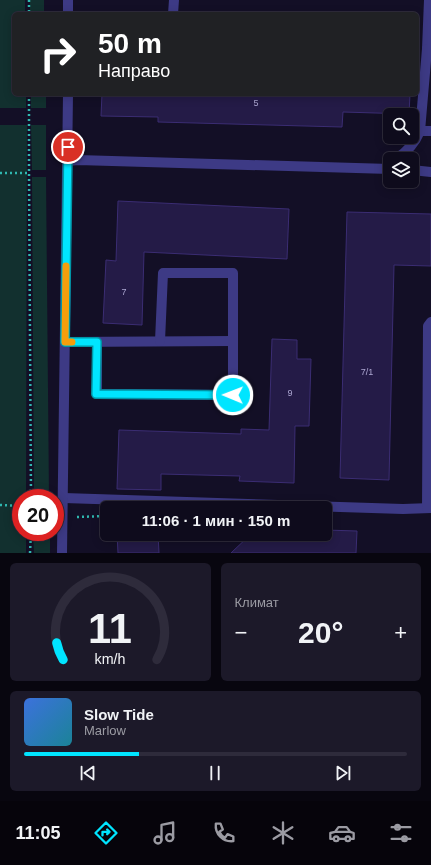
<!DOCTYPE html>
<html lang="ru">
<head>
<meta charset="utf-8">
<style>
	body { margin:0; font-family:Helvetica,sans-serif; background:#1c1929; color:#f1f3f6; height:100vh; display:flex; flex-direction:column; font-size:15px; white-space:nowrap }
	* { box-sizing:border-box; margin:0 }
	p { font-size:13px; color:#9b9ba3 }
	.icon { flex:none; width:22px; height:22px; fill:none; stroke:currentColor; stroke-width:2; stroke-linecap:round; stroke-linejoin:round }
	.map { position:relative; height:553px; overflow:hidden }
	.details { display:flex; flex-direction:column; gap:10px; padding:10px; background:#08060f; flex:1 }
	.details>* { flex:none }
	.top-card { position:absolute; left:12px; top:12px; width:407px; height:84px; border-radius:6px; box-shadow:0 2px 10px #0003,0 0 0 1px #2e2b3b; background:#202124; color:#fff; overflow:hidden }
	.fabs { position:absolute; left:383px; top:108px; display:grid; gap:8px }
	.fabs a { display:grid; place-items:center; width:36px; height:36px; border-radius:6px; background:#0e0b1c; box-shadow:0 2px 10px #0003,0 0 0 1px #2e2b3b; font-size:20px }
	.speed { position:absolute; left:12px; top:489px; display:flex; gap:8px; font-size:20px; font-weight:700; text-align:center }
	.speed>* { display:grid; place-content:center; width:52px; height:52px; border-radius:50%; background:#0e0b1c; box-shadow:0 2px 10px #0003,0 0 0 1px #2e2b3b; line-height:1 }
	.speed .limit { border:6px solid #d22; background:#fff; color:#111 }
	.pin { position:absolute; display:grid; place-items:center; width:34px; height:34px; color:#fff; margin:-17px; border:2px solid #fff; border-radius:50%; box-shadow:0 1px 4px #0007 }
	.me { position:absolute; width:44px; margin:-22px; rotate:271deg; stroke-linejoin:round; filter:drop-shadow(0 0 3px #0008) }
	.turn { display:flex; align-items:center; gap:14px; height:84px; padding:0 20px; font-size:18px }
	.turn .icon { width:52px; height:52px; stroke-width:2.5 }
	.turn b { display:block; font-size:28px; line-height:34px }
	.big { font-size:30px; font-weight:600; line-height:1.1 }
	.details .widget { flex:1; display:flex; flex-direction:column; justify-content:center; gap:6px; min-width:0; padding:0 14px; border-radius:6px; background:#1c1929 }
	.details .dial { align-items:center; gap:0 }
	.dial svg { height:104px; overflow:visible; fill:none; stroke:#2e2b3b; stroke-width:7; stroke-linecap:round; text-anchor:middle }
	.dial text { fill:#f1f3f6; stroke:none }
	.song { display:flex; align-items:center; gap:12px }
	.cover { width:48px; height:48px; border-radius:6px; background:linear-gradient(135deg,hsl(220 70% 55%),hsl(190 70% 35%)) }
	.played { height:4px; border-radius:2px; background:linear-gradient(90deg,#00e5ff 30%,#2e2b3b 30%) }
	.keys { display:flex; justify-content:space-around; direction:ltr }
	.heat { display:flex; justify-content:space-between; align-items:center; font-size:22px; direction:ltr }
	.details .tiles { flex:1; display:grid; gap:10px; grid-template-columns:1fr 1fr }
	.widget:last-child { grid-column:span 2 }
	.trip { position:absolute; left:100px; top:501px; width:232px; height:40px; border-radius:6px; background:#0e0b1c; box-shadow:0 2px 10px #0003,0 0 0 1px #2e2b3b; font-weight:600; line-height:40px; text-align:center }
	.tabs { display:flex; height:64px; justify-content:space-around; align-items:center; background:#06040b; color:#9b9ba3 }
	.tabs .icon { width:28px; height:28px }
	.tabs .current { color:#00e5ff }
	.tabs b { font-size:18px; color:#f1f3f6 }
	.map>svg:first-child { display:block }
</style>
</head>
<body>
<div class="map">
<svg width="431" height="553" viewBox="0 0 431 553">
	<rect width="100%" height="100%" fill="#130f26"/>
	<g fill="#12302f">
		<path d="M0 0H25V14H14V94H26V108H0Z"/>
		<rect x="30" y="0" width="14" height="14"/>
		<rect x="31" y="94" width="15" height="14"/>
		<path d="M0 125H27L26 498H21V532H26V553H0Z"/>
		<path d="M31 125H46V170H32Z"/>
		<path d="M32 177H46L49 498H34Z"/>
		<path d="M33 532H50V553H34Z"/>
	</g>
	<g fill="#241b47" stroke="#3b2d73">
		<path d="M102 94H410L409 114 343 112 342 127 158 122V117L101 116Z"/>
		<path d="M118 201 289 209 287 259 144 252 142 325 103 323 106 260 116 261Z"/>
		<path d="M347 212 431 214V266L394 265 389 480 340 478Z"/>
		<path d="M272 339 297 340V359H311L309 426H295L294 483 239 481 240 476 161 474V490L117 489 119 430 241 434V429L269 430Z"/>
		<path d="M325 530 357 531 356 553H231L251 534H325Z"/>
		<path d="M117 534H158L159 553H118Z"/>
	</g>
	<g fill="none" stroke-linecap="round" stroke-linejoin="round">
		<g stroke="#2fb8b0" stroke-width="2.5" stroke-dasharray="2 3" stroke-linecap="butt">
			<path d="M29 0V14"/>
			<path d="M29 94V173"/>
			<path d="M0 173H29L31 498"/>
			<path d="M0 505 21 506"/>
			<path d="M77 517 107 516"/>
			<path d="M30 553 31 532"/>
		</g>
		<g stroke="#3d3a85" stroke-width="10">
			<path d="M68 0V14"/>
			<path d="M173 14 174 0"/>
			<path d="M427 49 429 0"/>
			<path d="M420 131H431"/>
			<path d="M396 159C407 152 415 143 420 131L427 49H431"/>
			<path d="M68 161 78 160 390 169"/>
			<path d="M412 170 431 172"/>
			<path d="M65 342 233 341"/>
			<path d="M97 342V394L233 395V273H163L160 341"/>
			<path d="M64 498 403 509 431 508"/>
			<path d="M427 508 428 326 431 322"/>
			<path d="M62 553 68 94"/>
		</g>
	</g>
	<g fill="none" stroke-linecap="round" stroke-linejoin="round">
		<defs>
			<path id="route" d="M68 147 65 342H97L96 394 233 395"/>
		</defs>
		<use href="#route" stroke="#0095a6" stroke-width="10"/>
		<use href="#route" stroke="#00e5ff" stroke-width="7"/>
		<path stroke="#f59e0b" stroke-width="7" d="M66 266 65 342H72"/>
	</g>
	<g text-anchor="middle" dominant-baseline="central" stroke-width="4" stroke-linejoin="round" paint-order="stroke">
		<g font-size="9" fill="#aca6d1">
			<text x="256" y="103">5</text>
			<text x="124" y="292">7</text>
			<text x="367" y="372">7/1</text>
			<text x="290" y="393">9</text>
		</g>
	</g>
</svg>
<div class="fabs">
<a><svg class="icon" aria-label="search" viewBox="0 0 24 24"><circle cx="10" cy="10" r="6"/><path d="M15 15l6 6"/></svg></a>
<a><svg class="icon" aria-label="layers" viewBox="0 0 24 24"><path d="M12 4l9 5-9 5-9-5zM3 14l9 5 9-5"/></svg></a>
</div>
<div class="speed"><div class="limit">20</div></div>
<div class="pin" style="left:68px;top:147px;background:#d93025"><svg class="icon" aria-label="arrive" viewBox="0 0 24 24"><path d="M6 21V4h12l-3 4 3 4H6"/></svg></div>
<svg class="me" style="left:233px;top:395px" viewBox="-20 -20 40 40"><circle r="17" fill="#00e5ff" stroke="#fff" stroke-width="3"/><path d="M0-11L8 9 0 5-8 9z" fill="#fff"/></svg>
<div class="trip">11:06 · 1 мин · 150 m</div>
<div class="top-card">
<div class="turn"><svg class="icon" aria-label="right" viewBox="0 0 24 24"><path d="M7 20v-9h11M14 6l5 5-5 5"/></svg><div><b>50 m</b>Направо</div></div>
</div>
</div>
<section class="details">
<div class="tiles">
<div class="widget dial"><svg viewBox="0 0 100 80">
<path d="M14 69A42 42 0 1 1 86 69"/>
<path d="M14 69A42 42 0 0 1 9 56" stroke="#00e5ff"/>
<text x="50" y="56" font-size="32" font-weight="700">11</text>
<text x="50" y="72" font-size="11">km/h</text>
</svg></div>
<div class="widget"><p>Климат</p>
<div class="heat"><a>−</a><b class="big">20°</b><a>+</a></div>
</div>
<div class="widget">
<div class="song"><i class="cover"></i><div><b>Slow Tide</b><p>Marlow</p></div></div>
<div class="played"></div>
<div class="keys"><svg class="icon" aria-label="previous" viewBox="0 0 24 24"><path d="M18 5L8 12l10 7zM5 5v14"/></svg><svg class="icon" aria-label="pause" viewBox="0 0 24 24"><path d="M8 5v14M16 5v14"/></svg><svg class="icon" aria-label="next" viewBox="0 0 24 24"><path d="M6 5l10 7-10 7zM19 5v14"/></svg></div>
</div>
</div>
</section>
<nav class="tabs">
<b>11:05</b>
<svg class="icon current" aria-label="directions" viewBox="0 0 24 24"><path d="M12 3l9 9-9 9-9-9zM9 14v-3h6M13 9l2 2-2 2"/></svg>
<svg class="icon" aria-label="music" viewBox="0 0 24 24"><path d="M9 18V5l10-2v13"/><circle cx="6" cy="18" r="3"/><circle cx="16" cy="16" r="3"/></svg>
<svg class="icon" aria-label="phone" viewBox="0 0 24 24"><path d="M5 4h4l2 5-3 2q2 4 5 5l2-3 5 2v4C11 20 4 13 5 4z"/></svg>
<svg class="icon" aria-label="climate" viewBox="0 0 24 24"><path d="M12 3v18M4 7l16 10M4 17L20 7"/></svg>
<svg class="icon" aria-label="car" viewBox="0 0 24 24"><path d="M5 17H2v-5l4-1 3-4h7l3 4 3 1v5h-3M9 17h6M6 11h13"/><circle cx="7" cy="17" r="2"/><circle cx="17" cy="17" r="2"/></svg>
<svg class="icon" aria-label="filters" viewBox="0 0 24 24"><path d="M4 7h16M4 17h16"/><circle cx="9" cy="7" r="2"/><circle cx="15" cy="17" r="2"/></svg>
</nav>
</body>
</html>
